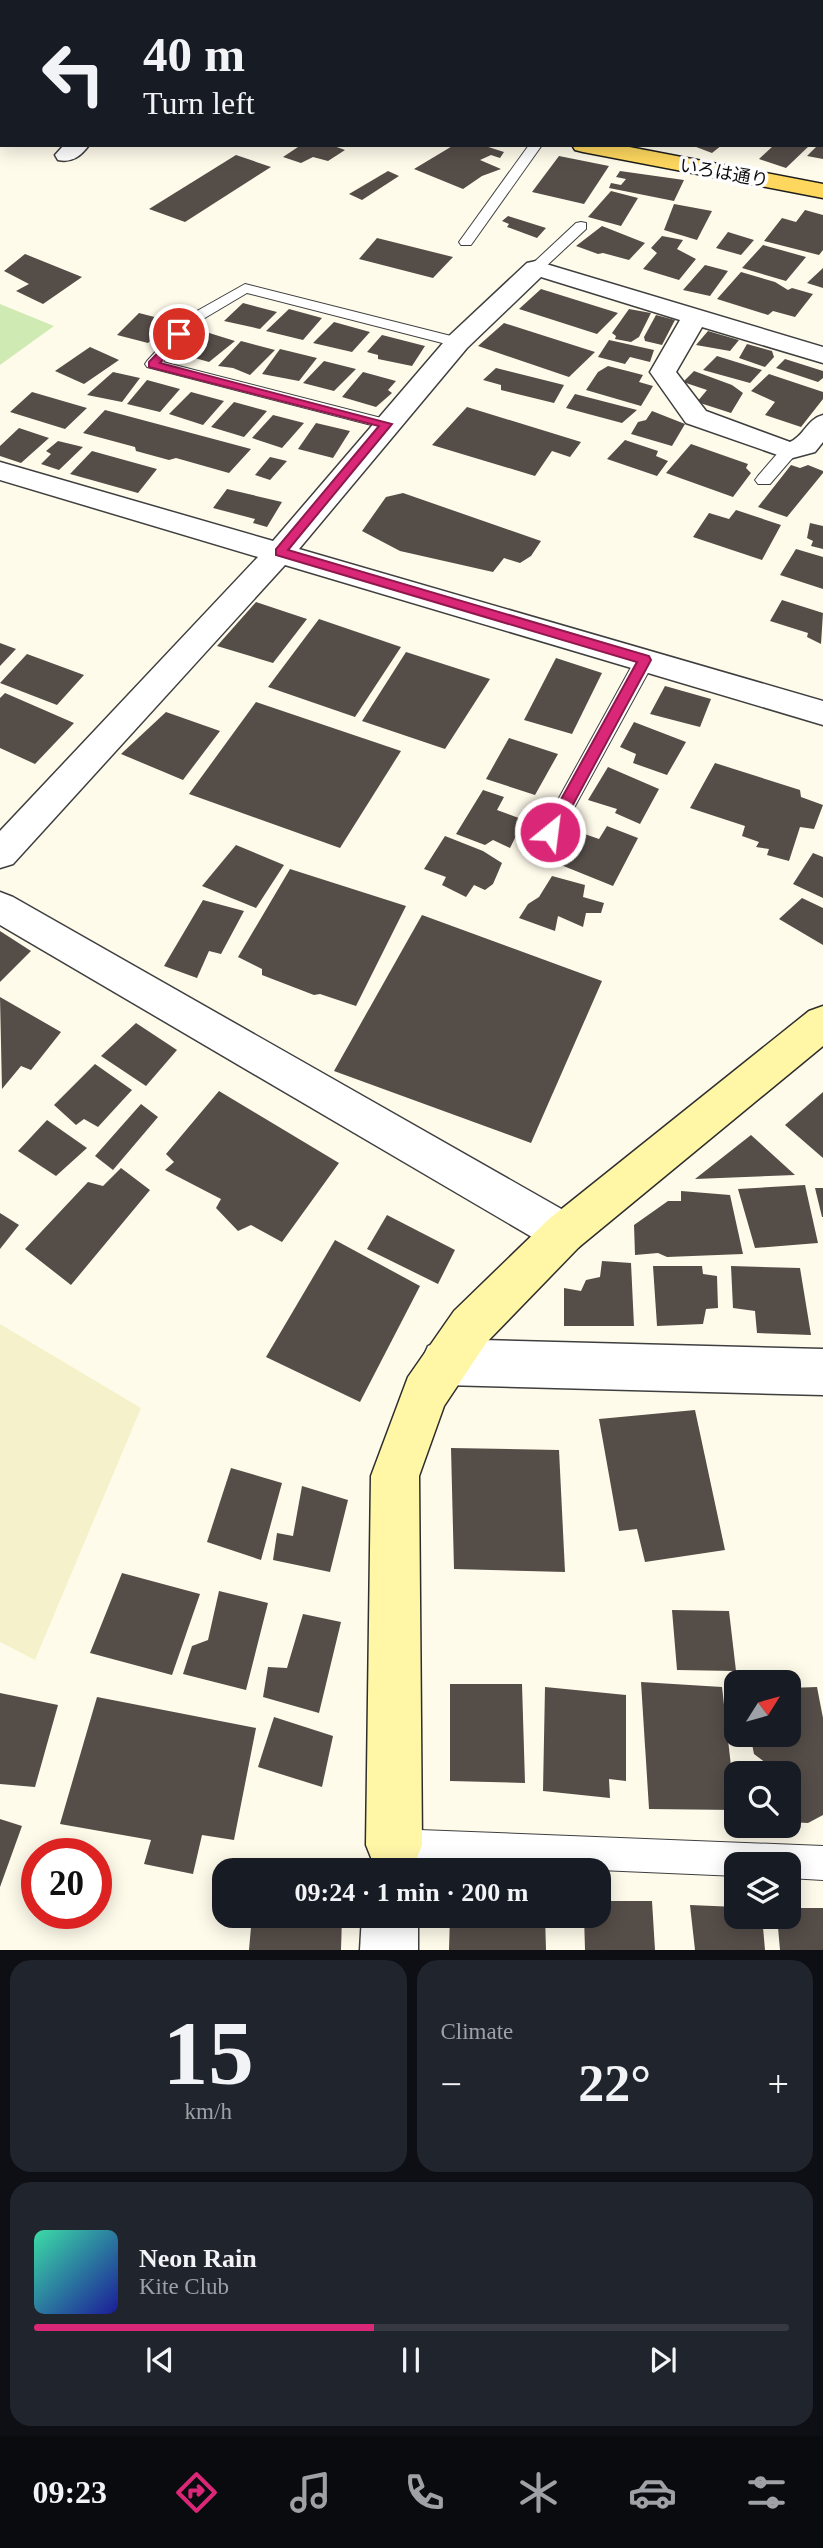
<!DOCTYPE html>
<html lang="en">
<head>
<meta charset="utf-8">
<style>
	body { margin:0; font-family:"Times New Roman","Noto Sans JP",serif; background:#20242c; color:#f1f3f6; height:100vh; display:flex; flex-direction:column; font-size:26px; white-space:nowrap }
	* { box-sizing:border-box; margin:0 }
	p { font-size:23px; color:#9ea1a6 }
	.icon { flex:none; width:38px; height:38px; fill:none; stroke:currentColor; stroke-width:2; stroke-linecap:round; stroke-linejoin:round }
	.map { position:relative; height:1950px; overflow:hidden }
	.panel { display:flex; flex-direction:column; gap:10px; padding:10px; background:#0d0f14; flex:1 }
	.panel>* { flex:none }
	.top-card { position:absolute; left:0px; top:0px; width:824px; height:147px; box-shadow:0 4px 18px #0003; background:#171b24; color:#f1f3f6; overflow:hidden }
	.needle { width:46px; rotate:53deg }
	.fabs { position:absolute; left:724px; top:1670px; display:grid; gap:14px }
	.fabs a { display:grid; place-items:center; width:77px; height:77px; border-radius:14px; background:#171b24; box-shadow:0 4px 18px #0003; font-size:35px }
	.speed { position:absolute; left:21px; top:1838px; display:flex; gap:14px; font-size:35px; font-weight:700; text-align:center }
	.speed>* { display:grid; place-content:center; width:91px; height:91px; border-radius:50%; background:#171b24; box-shadow:0 4px 18px #0003; line-height:1 }
	.speed .limit { border:10px solid #d22; background:#fff; color:#111 }
	.pin { position:absolute; display:grid; place-items:center; width:60px; height:60px; color:#fff; margin:-30px; border:4px solid #fff; border-radius:50%; box-shadow:0 2px 7px #0007 }
	.me { position:absolute; width:77px; margin:-38px; rotate:29deg; stroke-linejoin:round; filter:drop-shadow(0 0 5px #0008) }
	.turn { display:flex; align-items:center; gap:24px; height:147px; padding:0 28px; font-size:32px }
	.turn .icon { width:91px; height:91px; stroke-width:2.5 }
	.turn b { display:block; font-size:49px; line-height:60px }
	.big { font-size:52px; font-weight:600; line-height:1.1 }
	.panel .widget { flex:1; display:flex; flex-direction:column; justify-content:center; gap:10px; min-width:0; padding:0 24px; border-radius:21px; background:#20242c }
	.panel .dial { align-items:center; gap:0 }
	.dial b { font-size:91px; line-height:1 }
	.song { display:flex; align-items:center; gap:21px }
	.cover { width:84px; height:84px; border-radius:10px; background:linear-gradient(135deg,hsl(160 70% 55%),hsl(240 70% 35%)) }
	.played { height:7px; border-radius:4px; background:linear-gradient(90deg,#db2777 45%,#363941 45%) }
	.keys { display:flex; justify-content:space-around; direction:ltr }
	.heat { display:flex; justify-content:space-between; align-items:center; font-size:38px; direction:ltr }
	.panel .tiles { flex:1; display:grid; gap:10px; grid-template-columns:1fr 1fr }
	.widget:last-child { grid-column:span 2 }
	.trip { position:absolute; left:212px; top:1858px; width:399px; height:70px; border-radius:21px; background:#171b24; box-shadow:0 4px 18px #0003; font-weight:600; line-height:70px; text-align:center }
	.menu { display:flex; height:112px; justify-content:space-around; align-items:center; background:#090b0e; color:#9ea1a6 }
	.menu .icon { width:49px; height:49px }
	.menu .selected { color:#db2777 }
	.menu b { font-size:32px; color:#f1f3f6 }
	.map>svg:first-child { display:block }
</style>
</head>
<body>
<div class="map">
<svg width="823" height="1950" viewBox="0 0 823 1950">
	<rect width="100%" height="100%" fill="#fffbeb"/>
	<path fill="#f5f2cb" d="M0 1324 141 1408 35 1660 0 1642Z"/>
	<path fill="#d0eab4" d="M0 304 54 326 0 365Z"/>
	<g fill="#554d48">
		<path d="M301 145H331L345 150 328 161 313 157 301 163 283 157Z"/>
		<path d="M454 145H482L504 152 500 158 491 155 480 160 501 169 482 176 463 189 414 169Z"/>
		<path d="M691 145H722L712 153Z"/>
		<path d="M774 145H810L786 168 759 159Z"/>
		<path d="M818 145H823V159L807 156Z"/>
		<path d="M236 155 271 167 185 222 149 209Z"/>
		<path d="M559 156 609 166 584 204 532 192Z"/>
		<path d="M388 171 399 176 362 200 349 194Z"/>
		<path d="M620 171 684 180 674 201 609 188 611 183 621 185 626 179 616 177Z"/>
		<path d="M611 191 638 198 621 226 588 217Z"/>
		<path d="M674 204 712 211 697 240 664 230Z"/>
		<path d="M805 210 823 215V250L819 255 764 241 782 218 796 222Z"/>
		<path d="M508 216 546 228 537 238 507 227 509 224 502 221Z"/>
		<path d="M602 226 645 243 629 260 603 253 598 254 576 246Z"/>
		<path d="M728 232 754 240 741 255 716 248Z"/>
		<path d="M662 236 683 240 677 249 696 259 679 280 643 269 657 253 651 248Z"/>
		<path d="M377 238 453 257 433 278 359 259Z"/>
		<path d="M763 245 806 257 786 281 742 268Z"/>
		<path d="M25 254 82 277 43 304 16 291 29 284 4 271Z"/>
		<path d="M705 265 728 271 710 296 683 290Z"/>
		<path d="M823 268V288L807 283Z"/>
		<path d="M741 272 775 282 788 290 792 288 813 294 795 317 773 311 768 315 717 299Z"/>
		<path d="M541 289 618 313 597 334 519 309Z"/>
		<path d="M243 303 277 312 260 329 224 321Z"/>
		<path d="M289 309 322 318 303 340 266 331Z"/>
		<path d="M629 309 651 313 639 337 631 342 615 339 616 336 612 333Z"/>
		<path d="M139 313 170 321 148 343 117 335Z"/>
		<path d="M656 315 675 320 662 345 645 341 644 337Z"/>
		<path d="M334 322 370 332 352 352 313 343Z"/>
		<path d="M504 323 595 352 569 377 478 346Z"/>
		<path d="M708 331 739 340 730 351 696 345Z"/>
		<path d="M206 332 235 341 209 362 181 354Z"/>
		<path d="M382 335 425 346 412 366 378 359V355L367 352Z"/>
		<path d="M609 340 654 350 650 362 630 357 625 364 598 357Z"/>
		<path d="M241 341 275 350 250 375 233 368 218 366Z"/>
		<path d="M747 344 772 351 774 357 765 367 739 358Z"/>
		<path d="M90 347 119 360 84 384 55 371Z"/>
		<path d="M280 349 317 358 299 381 262 374Z"/>
		<path d="M717 356 762 370 750 383 703 370Z"/>
		<path d="M785 359 823 371V378L818 382 776 368Z"/>
		<path d="M324 361 356 369 334 391 303 383Z"/>
		<path d="M608 366 643 375 639 382 653 386 641 406 586 390 598 372Z"/>
		<path d="M496 368 564 385 554 403 501 390V385L483 380Z"/>
		<path d="M694 371 732 385 743 393 731 413 697 402 707 390 683 382Z"/>
		<path d="M113 372 140 378 122 402 87 395Z"/>
		<path d="M363 372 396 381 388 390 392 393 376 407 342 397Z"/>
		<path d="M769 374 823 392V399L801 427 765 415 775 402 751 391Z"/>
		<path d="M147 380 180 389 160 412 127 404Z"/>
		<path d="M32 392 87 408 65 429 10 412Z"/>
		<path d="M191 392 224 401 203 425 169 414Z"/>
		<path d="M575 394 637 410 622 423 566 408Z"/>
		<path d="M234 402 267 411 244 437 211 427Z"/>
		<path d="M467 407 581 442 570 457 552 451 535 476 432 445Z"/>
		<path d="M105 410 251 449 229 473 176 458 169 460 136 451 135 447 83 433Z"/>
		<path d="M652 411 685 424 672 446 631 434 638 422 646 420Z"/>
		<path d="M273 415 304 423 282 448 252 438Z"/>
		<path d="M316 423 350 431 333 458 298 449Z"/>
		<path d="M19 428 49 438 21 463 0 456V446Z"/>
		<path d="M625 440 658 451 656 456 668 461 657 476 607 459Z"/>
		<path d="M58 441 83 447 59 470 41 464 51 454 46 451Z"/>
		<path d="M691 444 748 464 746 468 751 473 733 497 666 473Z"/>
		<path d="M92 451 157 469 138 493 70 474Z"/>
		<path d="M270 457 287 461 270 480 255 475Z"/>
		<path d="M791 465 800 468 808 465 823 471V473L787 517 758 507Z"/>
		<path d="M227 489 282 502 267 527 253 523 255 519 213 508Z"/>
		<path d="M403 493 541 541 531 556 520 563 504 558 493 572 400 551 362 531 386 497Z"/>
		<path d="M736 510 781 525 762 560 693 537 709 513 729 519Z"/>
		<path d="M810 523 823 526V549L811 546 813 541 807 538Z"/>
		<path d="M796 549 823 557V589L780 575Z"/>
		<path d="M782 600 823 613 821 644 807 637 808 633 770 621Z"/>
		<path d="M256 602 307 619 273 663 217 646Z"/>
		<path d="M319 619 401 647 355 717 268 687Z"/>
		<path d="M0 643 16 649 0 666Z"/>
		<path d="M406 652 490 679 445 749 362 721Z"/>
		<path d="M27 654 84 675 57 705 0 683Z"/>
		<path d="M556 658 602 673 572 734 524 720Z"/>
		<path d="M665 686 711 699 700 727 650 714Z"/>
		<path d="M5 693 74 723 35 764 0 748V698Z"/>
		<path d="M256 702 401 751 340 848 189 794Z"/>
		<path d="M166 712 220 731 183 780 121 754Z"/>
		<path d="M634 722 686 742 667 775 633 763 636 754 620 747Z"/>
		<path d="M509 738 558 754 535 795 486 779Z"/>
		<path d="M715 763 800 790 801 797 823 805 814 829 800 827 789 861 767 855 769 849 756 847 759 842 742 836 745 826 690 808Z"/>
		<path d="M608 767 659 789 640 824 615 813 617 809 588 800Z"/>
		<path d="M483 790 504 797 497 810 524 820 510 848 493 840 485 845 456 834Z"/>
		<path d="M607 826 638 838 613 886 556 863 576 831 599 839Z"/>
		<path d="M445 836 483 851 502 863 493 884 485 890 474 885 466 897 442 885 446 877 424 869Z"/>
		<path d="M236 845 284 865 256 908 202 886Z"/>
		<path d="M813 853 823 857V898L793 884Z"/>
		<path d="M290 869 406 906 356 1006 320 994 314 995 262 975V969L238 957Z"/>
		<path d="M552 876 585 885 583 897 604 903 601 913H586L583 927 558 916 555 931 519 918 528 904 539 897Z"/>
		<path d="M802 898 823 908V945L779 919Z"/>
		<path d="M203 900 244 911 221 954 209 951 197 978 164 966Z"/>
		<path d="M422 915 602 981 531 1143 334 1071Z"/>
		<path d="M0 931 31 951 0 982Z"/>
		<path d="M0 997 61 1032 31 1070 21 1066 2 1089Z"/>
		<path d="M136 1023 177 1050 146 1086 101 1056Z"/>
		<path d="M95 1064 132 1090 98 1127 84 1119 76 1125 54 1105Z"/>
		<path d="M219 1091 339 1163 282 1242 251 1225 238 1231 216 1208 221 1199 165 1170 174 1162 166 1154Z"/>
		<path d="M823 1092V1158L785 1125Z"/>
		<path d="M141 1104 158 1117 113 1170 95 1156Z"/>
		<path d="M47 1120 87 1148 56 1176 18 1151Z"/>
		<path d="M751 1135 795 1175 695 1179Z"/>
		<path d="M121 1168 150 1190 71 1285 25 1249 88 1182 103 1186Z"/>
		<path d="M805 1185 818 1243 755 1248 738 1189Z"/>
		<path d="M815 1188H823V1217H822Z"/>
		<path d="M681 1191 730 1195 743 1254 667 1257 658 1253 635 1255 634 1225 668 1201H681Z"/>
		<path d="M0 1213 19 1225 0 1249Z"/>
		<path d="M387 1215 455 1250 438 1284 367 1249Z"/>
		<path d="M335 1240 420 1286 360 1402 266 1357Z"/>
		<path d="M602 1261 631 1263 634 1326H564V1288L581 1291 586 1280 600 1277Z"/>
		<path d="M653 1266H702L703 1274 717 1276 718 1308 706 1309 703 1324 657 1326Z"/>
		<path d="M731 1266 800 1268 811 1335 757 1333 755 1311 733 1308Z"/>
		<path d="M695 1410 725 1550 645 1562 637 1529 619 1531 599 1419Z"/>
		<path d="M451 1448 559 1450 565 1572 454 1569Z"/>
		<path d="M231 1468 282 1483 261 1560 207 1542Z"/>
		<path d="M302 1486 348 1500 330 1572 273 1560 277 1533 293 1536Z"/>
		<path d="M122 1573 200 1594 172 1675 90 1653Z"/>
		<path d="M219 1591 268 1603 246 1690 183 1674 192 1646 208 1640Z"/>
		<path d="M672 1610 729 1611 736 1671 677 1670Z"/>
		<path d="M303 1614 341 1622 319 1713 263 1697 268 1667 287 1668Z"/>
		<path d="M641 1682 722 1687 736 1810 649 1809Z"/>
		<path d="M450 1684H522L525 1783 450 1781Z"/>
		<path d="M545 1687 626 1695V1781L609 1779 610 1798 543 1791Z"/>
		<path d="M817 1687 823 1718V1815L808 1823 789 1822V1773H767L766 1763 754 1754 750 1734H789V1688Z"/>
		<path d="M0 1693 58 1705 35 1787 0 1784Z"/>
		<path d="M97 1697 256 1728 234 1840 202 1835 193 1874 144 1864 151 1840 60 1824Z"/>
		<path d="M274 1717 333 1736 322 1787 258 1767Z"/>
		<path d="M0 1819 22 1826 0 1887Z"/>
		<path d="M257 1864 344 1867V1871H256Z"/>
		<path d="M598 1901H652L655 1950H585L584 1916H598Z"/>
		<path d="M690 1905 737 1907V1916H762L765 1950H695Z"/>
		<path d="M789 1908H823V1950H780L777 1916H789Z"/>
		<path d="M252 1916H342L341 1950H249Z"/>
		<path d="M450 1916H545L546 1950H449Z"/>
	</g>
	<g fill="none" stroke-linecap="round" stroke-linejoin="round">
		<defs>
			<g id="lane">
				<path d="M433 0H446L448 2H434Z"/>
				<path d="M529 145H542L471 245H461L459 242Z"/>
				<path d="M581 222 586 223V229L541 271H531L529 268 531 265 576 223Z"/>
				<path d="M245 284 463 339 466 342 458 347 247 293 198 322 163 362 393 421 395 424 387 429 147 367 145 364 147 361 188 316Z"/>
				<path d="M789 446 797 451 795 455 770 484H758L755 480 758 476 783 447Z"/>
				<path d="M645 653 652 655 655 660 557 839 550 841 543 839 539 833 543 827 635 660 638 655Z"/>
				<path d="M394 1829 823 1846V1880L789 1878V1864H737V1876L394 1861 382 1857 378 1845 382 1833Z"/>
			</g>
			<g id="street">
				<path d="M457 0H481L455 2Z"/>
				<path d="M673 0H694L671 2Z"/>
				<path d="M64 145H89C81 156 72 163 58 160L55 155Z"/>
				<path d="M536 261 823 347V363L702 327 676 372 706 411 790 442C804 436 807 419 823 415V442L815 452 789 459 686 423 650 372 680 320 541 277 467 348 299 549 823 701V725L285 565 13 864 0 868V831L258 557 0 480V462L273 541 449 336 527 263Z"/>
				<path d="M0 892 13 897 579 1219 586 1233 579 1247 564 1253 549 1247 0 925Z"/>
				<path d="M444 1339 823 1349V1395L444 1385 428 1378 421 1362 428 1346Z"/>
				<path d="M362 1916H418V1950H360Z"/>
			</g>
			<path id="secondary" d="M823 1006V1046L579 1247 486 1343 444 1406 419 1476 422 1845 414 1865C398 1871 390 1871 374 1865L366 1845 371 1476 408 1377 454 1311 549 1219 809 1011Z"/>
			<g id="primary">
				<path d="M45 0H71L73 2H46Z"/>
				<path d="M572 145H619L823 184V198L583 152 575 150Z"/>
			</g>
		</defs>
		<use href="#lane" stroke="#3f3f3f" stroke-width="2"/>
		<use href="#street" stroke="#3f3f3f" stroke-width="3"/>
		<use href="#secondary" stroke="#2e2e2e" stroke-width="3"/>
		<use href="#primary" stroke="#1d1d1d" stroke-width="3"/>
		<use href="#lane" fill="#fff" fill-rule="evenodd"/>
		<use href="#street" fill="#fff" fill-rule="evenodd"/>
		<use href="#secondary" fill="#fff6a6" fill-rule="evenodd"/>
		<use href="#primary" fill="#fdd75e" fill-rule="evenodd"/>
	</g>
	<path fill="#db2777" stroke="#8e194d" stroke-width="2" d="M179 331 185 334 160 363 392 424 288 550 649 656 651 660 556 836H545L543 832 637 662 276 555V549L379 426 149 367V362Z"/>
	<g text-anchor="middle" dominant-baseline="central" stroke-width="7" stroke-linejoin="round" paint-order="stroke">
		<g font-size="18" fill="#0c0c0c" stroke="#fff">
			<text transform="translate(724 173) rotate(10)">いろは通り</text>
		</g>
	</g>
</svg>
<div class="fabs">
<a><svg class="needle" viewBox="-14 -14 28 28"><path d="M0-13l5 13h-10z" fill="#e53935"/><path d="M0 13l5-13h-10z" fill="#9ea1a6"/></svg></a>
<a><svg class="icon" aria-label="search" viewBox="0 0 24 24"><circle cx="10" cy="10" r="6"/><path d="M15 15l6 6"/></svg></a>
<a><svg class="icon" aria-label="layers" viewBox="0 0 24 24"><path d="M12 4l9 5-9 5-9-5zM3 14l9 5 9-5"/></svg></a>
</div>
<div class="speed"><div class="limit">20</div></div>
<div class="pin" style="left:179px;top:334px;background:#d93025"><svg class="icon" aria-label="arrive" viewBox="0 0 24 24"><path d="M6 21V4h12l-3 4 3 4H6"/></svg></div>
<svg class="me" style="left:550px;top:832px" viewBox="-20 -20 40 40"><circle r="17" fill="#db2777" stroke="#fff" stroke-width="3"/><path d="M0-11L8 9 0 5-8 9z" fill="#fff"/></svg>
<div class="trip">09:24 · 1 min · 200 m</div>
<div class="top-card">
<div class="turn"><svg class="icon" aria-label="left" viewBox="0 0 24 24"><path d="M17 20v-9H6M10 6l-5 5 5 5"/></svg><div><b>40 m</b>Turn left</div></div>
</div>
</div>
<section class="panel">
<div class="tiles">
<div class="widget dial"><b>15</b><p>km/h</p></div>
<div class="widget"><p>Climate</p>
<div class="heat"><a>−</a><b class="big">22°</b><a>+</a></div>
</div>
<div class="widget">
<div class="song"><i class="cover"></i><div><b>Neon Rain</b><p>Kite Club</p></div></div>
<div class="played"></div>
<div class="keys"><svg class="icon" aria-label="previous" viewBox="0 0 24 24"><path d="M18 5L8 12l10 7zM5 5v14"/></svg><svg class="icon" aria-label="pause" viewBox="0 0 24 24"><path d="M8 5v14M16 5v14"/></svg><svg class="icon" aria-label="next" viewBox="0 0 24 24"><path d="M6 5l10 7-10 7zM19 5v14"/></svg></div>
</div>
</div>
</section>
<nav class="menu">
<b>09:23</b>
<svg class="icon selected" aria-label="directions" viewBox="0 0 24 24"><path d="M12 3l9 9-9 9-9-9zM9 14v-3h6M13 9l2 2-2 2"/></svg>
<svg class="icon" aria-label="music" viewBox="0 0 24 24"><path d="M9 18V5l10-2v13"/><circle cx="6" cy="18" r="3"/><circle cx="16" cy="16" r="3"/></svg>
<svg class="icon" aria-label="phone" viewBox="0 0 24 24"><path d="M5 4h4l2 5-3 2q2 4 5 5l2-3 5 2v4C11 20 4 13 5 4z"/></svg>
<svg class="icon" aria-label="climate" viewBox="0 0 24 24"><path d="M12 3v18M4 7l16 10M4 17L20 7"/></svg>
<svg class="icon" aria-label="car" viewBox="0 0 24 24"><path d="M5 17H2v-5l4-1 3-4h7l3 4 3 1v5h-3M9 17h6M6 11h13"/><circle cx="7" cy="17" r="2"/><circle cx="17" cy="17" r="2"/></svg>
<svg class="icon" aria-label="filters" viewBox="0 0 24 24"><path d="M4 7h16M4 17h16"/><circle cx="9" cy="7" r="2"/><circle cx="15" cy="17" r="2"/></svg>
</nav>
</body>
</html>
